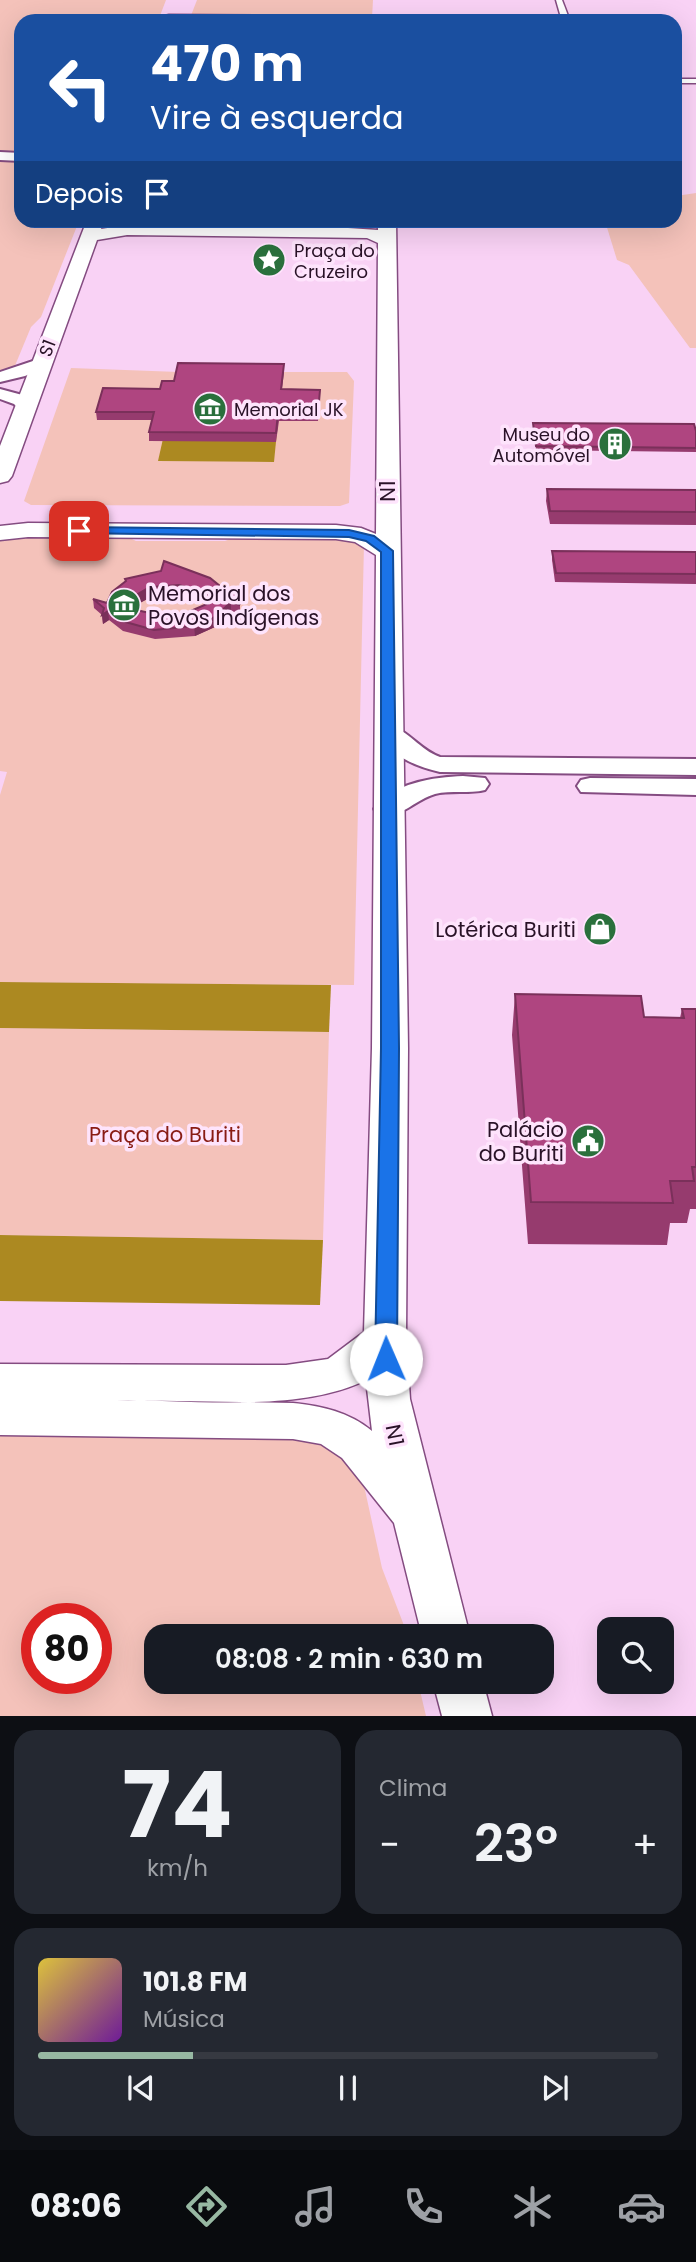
<!DOCTYPE html>
<html lang="pt">
<head>
<meta charset="utf-8">
<style>
	body { margin:0; font-family:Poppins,sans-serif; background:#242831; color:#f1f3f6; height:100vh; display:flex; flex-direction:column; font-size:26px; white-space:nowrap }
	* { box-sizing:border-box; margin:0 }
	p { font-size:23px; color:#9ea1a6 }
	.icon { flex:none; width:38px; height:38px; fill:none; stroke:currentColor; stroke-width:2; stroke-linecap:round; stroke-linejoin:round }
	.map { position:relative; height:1716px; overflow:hidden }
	.side { display:flex; flex-direction:column; gap:14px; padding:14px; background:#0d0f14; flex:1 }
	.side>* { flex:none }
	.guide { position:absolute; left:14px; top:14px; width:668px; height:214px; border-radius:21px; box-shadow:0 7px 28px #0002; background:#1a4fa0; color:#fff; overflow:hidden }
	.buttons { position:absolute; left:597px; top:1617px; display:grid; gap:14px }
	.buttons a { display:grid; place-items:center; width:77px; height:77px; border-radius:14px; background:#171b24; box-shadow:0 7px 28px #0002; font-size:35px }
	.speed { position:absolute; left:21px; top:1603px; display:flex; gap:14px; font-size:35px; font-weight:700; text-align:center }
	.speed>* { display:grid; place-content:center; width:91px; height:91px; border-radius:50%; background:#171b24; box-shadow:0 7px 28px #0002; line-height:1 }
	.speed .limit { border:10px solid #d22; background:#fff; color:#111 }
	.pin { position:absolute; display:grid; place-items:center; width:60px; height:60px; color:#fff; margin:-30px; border-radius:14px; box-shadow:0 4px 10px #0006 }
	.me { position:absolute; width:77px; margin:-38px; rotate:359deg; stroke-linejoin:round; filter:drop-shadow(0 0 5px #0008) }
	.turn { display:flex; align-items:center; gap:24px; height:147px; padding:0 21px; font-size:32px }
	.turn .icon { width:91px; height:91px; stroke-width:2.5 }
	.turn b { display:block; font-size:49px; line-height:60px }
	.then { display:flex; align-items:center; height:66px; padding:0 21px; background:#0003; gap:14px; font-size:26px }
	.big { font-size:52px; font-weight:600; line-height:1.1 }
	.side .card { flex:1; display:flex; flex-direction:column; justify-content:center; gap:10px; min-width:0; padding:0 24px; border-radius:21px; background:#242831 }
	.side .dial { align-items:center; gap:0 }
	.dial b { font-size:91px; line-height:1 }
	.song { display:flex; align-items:center; gap:21px }
	.cover { width:84px; height:84px; border-radius:10px; background:linear-gradient(135deg,hsl(50 70% 55%),hsl(280 70% 35%)) }
	.played { height:7px; border-radius:4px; background:linear-gradient(90deg,#97b8a2 25%,#363941 25%) }
	.keys { display:flex; justify-content:space-around; direction:ltr }
	.heat { display:flex; justify-content:space-between; align-items:center; font-size:38px; direction:ltr }
	.side .tiles { flex:1; display:grid; gap:14px; grid-template-columns:1fr 1fr }
	.card:last-child { grid-column:span 2 }
	.trip { position:absolute; left:144px; top:1624px; width:410px; height:70px; border-radius:21px; background:#171b24; box-shadow:0 7px 28px #0002; font-weight:600; line-height:70px; text-align:center }
	.dock { display:flex; height:112px; justify-content:space-around; align-items:center; background:#090b0e; color:#9ea1a6 }
	.dock .icon { width:49px; height:49px }
	.dock .on { color:#97b8a2 }
	.dock b { font-size:32px; color:#f1f3f6 }
	.map>svg:first-child { display:block }
</style>
</head>
<body>
<div class="map">
<svg width="696" height="1716" viewBox="0 0 696 1716">
	<rect width="100%" height="100%" fill="#f9d2f5"/>
	<g fill="#f4c2ba" fill-rule="evenodd">
		<path d="M0 0H166L158 21H21V153H0Z"/>
		<path d="M197 0H373L372 18H190Z"/>
		<path d="M0 160H21V220L79 221 41 317 31 327 14 368 0 374Z"/>
		<path d="M696 193V348H690L629 265 617 260 605 221 676 220V196Z"/>
		<path d="M71 368 179 372H347L354 381 349 503 340 506 31 505 24 501Z"/>
		<path d="M14 536H126L136 541H225L236 537 352 538 364 544 354 985 0 982V795L7 772 0 771V540Z"/>
		<path d="M0 1028 329 1032 323 1240 0 1235Z"/>
		<path d="M0 1435 326 1439 358 1458 382 1568 408 1636H156V1682H418L426 1716H0ZM37 1619H96V1678H37Z"/>
	</g>
	<g fill="#ac8921">
		<path d="M167 421H278L274 462 158 461Z"/>
		<path d="M0 982 331 985 329 1032 0 1028Z"/>
		<path d="M0 1235 323 1240 320 1305 0 1301Z"/>
	</g>
	<g fill="none" stroke-linecap="round" stroke-linejoin="round">
		<defs>
			<g id="street">
				<path d="M556 0H562L570 21H562Z"/>
				<rect x="676" y="79" width="20" height="4"/>
			</g>
			<g id="secondary">
				<path d="M0 152 21 153V161L0 160Z"/>
				<path d="M42 358 50 363 48 366 25 376 0 382V372Z"/>
				<path d="M0 389 26 396 34 406 32 410H20L14 404 0 399Z"/>
			</g>
			<g id="primary">
				<path d="M389 725C408 730 420 750 440 757L696 759V775L440 772C414 766 392 756 376 733L380 728Z"/>
				<path d="M463 776 485 778 489 784 485 790C469 794 451 790 435 794 414 800 400 820 378 815L374 809C392 783 434 777 463 776Z"/>
				<path d="M590 778 696 779V795L581 792 577 786 581 780Z"/>
			</g>
			<g id="highway">
				<path d="M169 15 385 16 391 20 164 21V16Z"/>
				<path d="M87 220H105L101 229 127 225 333 227 378 230V220H396L408 1048 406 1339 410 1399 470 1636H422L394 1523 342 1458 321 1444 293 1439 0 1435V1364L286 1365 328 1359 364 1332 372 1048 376 555 355 542 336 539 28 537 0 540V526L28 523 336 525 361 528 376 534 378 243 367 238 127 235 97 240 12 476 8 481 0 483V446ZM366 1380 372 1431C349 1412 322 1406 293 1403L116 1400C189 1400 301 1413 366 1380Z"/>
				<path d="M433 1682H483L492 1716H442Z"/>
			</g>
		</defs>
		<use href="#street" stroke="#844c81" stroke-width="3"/>
		<use href="#secondary" stroke="#844c81" stroke-width="4"/>
		<use href="#primary" stroke="#844c81" stroke-width="4"/>
		<use href="#highway" stroke="#844c81" stroke-width="3"/>
		<use href="#street" fill="#fff" fill-rule="evenodd"/>
		<use href="#secondary" fill="#fff" fill-rule="evenodd"/>
		<use href="#primary" fill="#fff" fill-rule="evenodd"/>
		<use href="#highway" fill="#fff" fill-rule="evenodd"/>
	</g>
	<g fill="#963b6e" fill-rule="evenodd">
		<path d="M284 372 282 389 320 398 318 421H279L276 442 149 441V432L152 420H97L96 412 160 389 174 381Z"/>
		<path d="M533 423 696 431V452L536 450Z"/>
		<path d="M547 489 696 490V525L550 524 546 501Z"/>
		<path d="M552 551 696 552V584L555 582 552 560Z"/>
		<path d="M161 571 230 594 243 589 244 598 238 604 240 605V615L231 611 215 627 195 636 155 639 123 631 109 620 103 624 102 615 94 608 93 599 107 603ZM180 594 209 604 186 613 169 617 130 608 151 597Z"/>
		<path d="M515 994 644 1017 680 1018 682 1009H696V1209H690L687 1223H670L667 1245 528 1244 512 1035Z"/>
	</g>
	<g fill="#7a305a">
		<path d="M150 587 151 597 118 615 117 606Z"/>
		<path d="M243 589 244 598 237 605 234 599Z"/>
		<path d="M231 602V611L215 627 195 636 194 626Z"/>
		<path d="M108 611 109 620 103 624 102 615Z"/>
	</g>
	<g fill="#af4580" stroke="#7a305a" stroke-width="2" fill-rule="evenodd">
		<path d="M178 363 284 364 281 389 320 390 318 413H278L276 433 149 432 154 412H96L103 388 160 389 162 381H174Z"/>
		<path d="M533 423 694 424 696 431V448L536 446Z"/>
		<path d="M547 489 696 490V512L550 511Z"/>
		<path d="M552 551 696 552V574L556 573Z"/>
		<path d="M164 561 210 578 230 594 243 589 234 599 240 605 231 602 215 617 194 626 154 630 122 621 108 611 102 615 104 608 93 599 107 603 112 592 126 581 125 579 161 571ZM179 585 221 598 186 613 169 617 117 606 150 587Z"/>
		<path d="M515 994 641 996 644 1017 684 1018 682 1009H696V1167H692L694 1181H670L673 1203 531 1202Z"/>
	</g>
	<path fill="#1a73e8" stroke="#114b97" stroke-width="2" d="M79 527 349 530 374 536 393 551 399 1048 397 1359 394 1365 386 1368 379 1365 375 1359 381 1048V552L366 541 349 537 75 533 73 531Z"/>
	<defs>
		<symbol id="sight-disc" viewBox="-11 -11 22 22"><circle r="9.5" fill="#2a703c" stroke="#fee4fc"/><path d="M0-6L1.8-2.2L6-1.7L2.9 1.2L3.7 5.4L0 3.3L-3.7 5.4L-2.9 1.2L-6-1.7L-1.8-2.2Z" fill="#fff"/></symbol>
		<symbol id="museum-disc" viewBox="-11 -11 22 22"><circle r="9.5" fill="#2a703c" stroke="#fee4fc"/><path d="M0-6L6-3V-2H-6V-3ZM-5-1h2V3h-2ZM-1-1h2V3h-2ZM3-1h2V3H3ZM-6 4H6V6H-6Z" fill="#fff"/></symbol>
		<symbol id="building-disc" viewBox="-11 -11 22 22"><circle r="9.5" fill="#2a703c" stroke="#fee4fc"/><path d="M-4-6H4V6H1V3H-1V6H-4ZM-2.5-4.3h1.7v1.8h-1.7ZM.8-4.3h1.7v1.8H.8ZM-2.5-1h1.7V.8h-1.7ZM.8-1h1.7V.8H.8Z" fill="#fff"/></symbol>
		<symbol id="shop-disc" viewBox="-11 -11 22 22"><circle r="9.5" fill="#2a703c" stroke="#fee4fc"/><path d="M-5-2.5h2.3a2.7 3.5 0 0 1 5.4 0H5L5.5 6h-11ZM-1.5-2.5h3a1.5 2.3 0 0 0-3 0Z" fill="#fff"/></symbol>
		<symbol id="civic-disc" viewBox="-11 -11 22 22"><circle r="9.5" fill="#2a703c" stroke="#fee4fc"/><path d="M-.6-6.5H3V-4.5H.6V-3L4-1V1h2V6H-6V1h2V-1L-.6-3ZM-1.2 2.5V6h2.4V2.5Z" fill="#fff"/></symbol>
	</defs>
	<g fill-rule="evenodd">
		<use href="#sight-disc" x="250" y="241" width="38" height="38"/>
		<use href="#museum-disc" x="191" y="390" width="38" height="38"/>
		<use href="#building-disc" x="596" y="425" width="38" height="38"/>
		<use href="#museum-disc" x="105" y="586" width="38" height="38"/>
		<use href="#shop-disc" x="581" y="910" width="38" height="38"/>
		<use href="#civic-disc" x="569" y="1122" width="38" height="38"/>
	</g>
	<g text-anchor="middle" dominant-baseline="central" stroke-width="7" stroke-linejoin="round" paint-order="stroke">
		<g font-size="18" fill="#291227" stroke="#fee4fc" text-anchor="start">
			<text x="294" y="250">Praça do<tspan x="294" dy="21">Cruzeiro</tspan></text>
			<text x="234" y="409">Memorial JK</text>
			<text x="590" y="434" text-anchor="end">Museu do<tspan x="590" dy="21">Automóvel</tspan></text>
		</g>
		<g font-size="18" fill="#291227" stroke="#fee4fc">
			<text transform="translate(47 348) rotate(-69)">S1</text>
		</g>
		<g font-size="21" fill="#291227" stroke="#fee4fc">
			<text transform="translate(387 491) rotate(-90)">N1</text>
			<text transform="translate(395 1435) rotate(79)">N1</text>
		</g>
		<g font-size="21" fill="#291227" stroke="#fee4fc" text-anchor="end">
			<text x="148" y="593" text-anchor="start">Memorial dos<tspan x="148" dy="24">Povos Indígenas</tspan></text>
			<text x="576" y="929">Lotérica Buriti</text>
			<text x="564" y="1129">Palácio<tspan x="564" dy="24">do Buriti</tspan></text>
		</g>
		<g font-size="21" fill="#891c14" stroke="#fee4fc">
			<text x="165" y="1134">Praça do Buriti</text>
		</g>
	</g>
</svg>
<div class="buttons">
<a><svg class="icon" aria-label="search" viewBox="0 0 24 24"><circle cx="10" cy="10" r="6"/><path d="M15 15l6 6"/></svg></a>
</div>
<div class="speed"><div class="limit">80</div></div>
<div class="pin" style="left:79px;top:531px;background:#d93025"><svg class="icon" aria-label="arrive" viewBox="0 0 24 24"><path d="M6 21V4h12l-3 4 3 4H6"/></svg></div>
<svg class="me" style="left:386px;top:1359px" viewBox="-20 -20 40 40"><circle r="19" fill="#fff"/><path d="M0-13L10 11 0 6-10 11z" fill="#1a73e8"/></svg>
<div class="trip">08:08 · 2 min · 630 m</div>
<div class="guide">
<div class="turn"><svg class="icon" aria-label="left" viewBox="0 0 24 24"><path d="M17 20v-9H6M10 6l-5 5 5 5"/></svg><div><b>470 m</b>Vire à esquerda</div></div>
<div class="then">Depois<svg class="icon" aria-label="arrive" viewBox="0 0 24 24"><path d="M6 21V4h12l-3 4 3 4H6"/></svg></div>
</div>
</div>
<section class="side">
<div class="tiles">
<div class="card dial"><b>74</b><p>km/h</p></div>
<div class="card"><p>Clima</p>
<div class="heat"><a>−</a><b class="big">23°</b><a>+</a></div>
</div>
<div class="card">
<div class="song"><i class="cover"></i><div><b>101.8 FM</b><p>Música</p></div></div>
<div class="played"></div>
<div class="keys"><svg class="icon" aria-label="previous" viewBox="0 0 24 24"><path d="M18 5L8 12l10 7zM5 5v14"/></svg><svg class="icon" aria-label="pause" viewBox="0 0 24 24"><path d="M8 5v14M16 5v14"/></svg><svg class="icon" aria-label="next" viewBox="0 0 24 24"><path d="M6 5l10 7-10 7zM19 5v14"/></svg></div>
</div>
</div>
</section>
<nav class="dock">
<b>08:06</b>
<svg class="icon on" aria-label="directions" viewBox="0 0 24 24"><path d="M12 3l9 9-9 9-9-9zM9 14v-3h6M13 9l2 2-2 2"/></svg>
<svg class="icon" aria-label="music" viewBox="0 0 24 24"><path d="M9 18V5l10-2v13"/><circle cx="6" cy="18" r="3"/><circle cx="16" cy="16" r="3"/></svg>
<svg class="icon" aria-label="phone" viewBox="0 0 24 24"><path d="M5 4h4l2 5-3 2q2 4 5 5l2-3 5 2v4C11 20 4 13 5 4z"/></svg>
<svg class="icon" aria-label="climate" viewBox="0 0 24 24"><path d="M12 3v18M4 7l16 10M4 17L20 7"/></svg>
<svg class="icon" aria-label="car" viewBox="0 0 24 24"><path d="M5 17H2v-5l4-1 3-4h7l3 4 3 1v5h-3M9 17h6M6 11h13"/><circle cx="7" cy="17" r="2"/><circle cx="17" cy="17" r="2"/></svg>
</nav>
</body>
</html>
